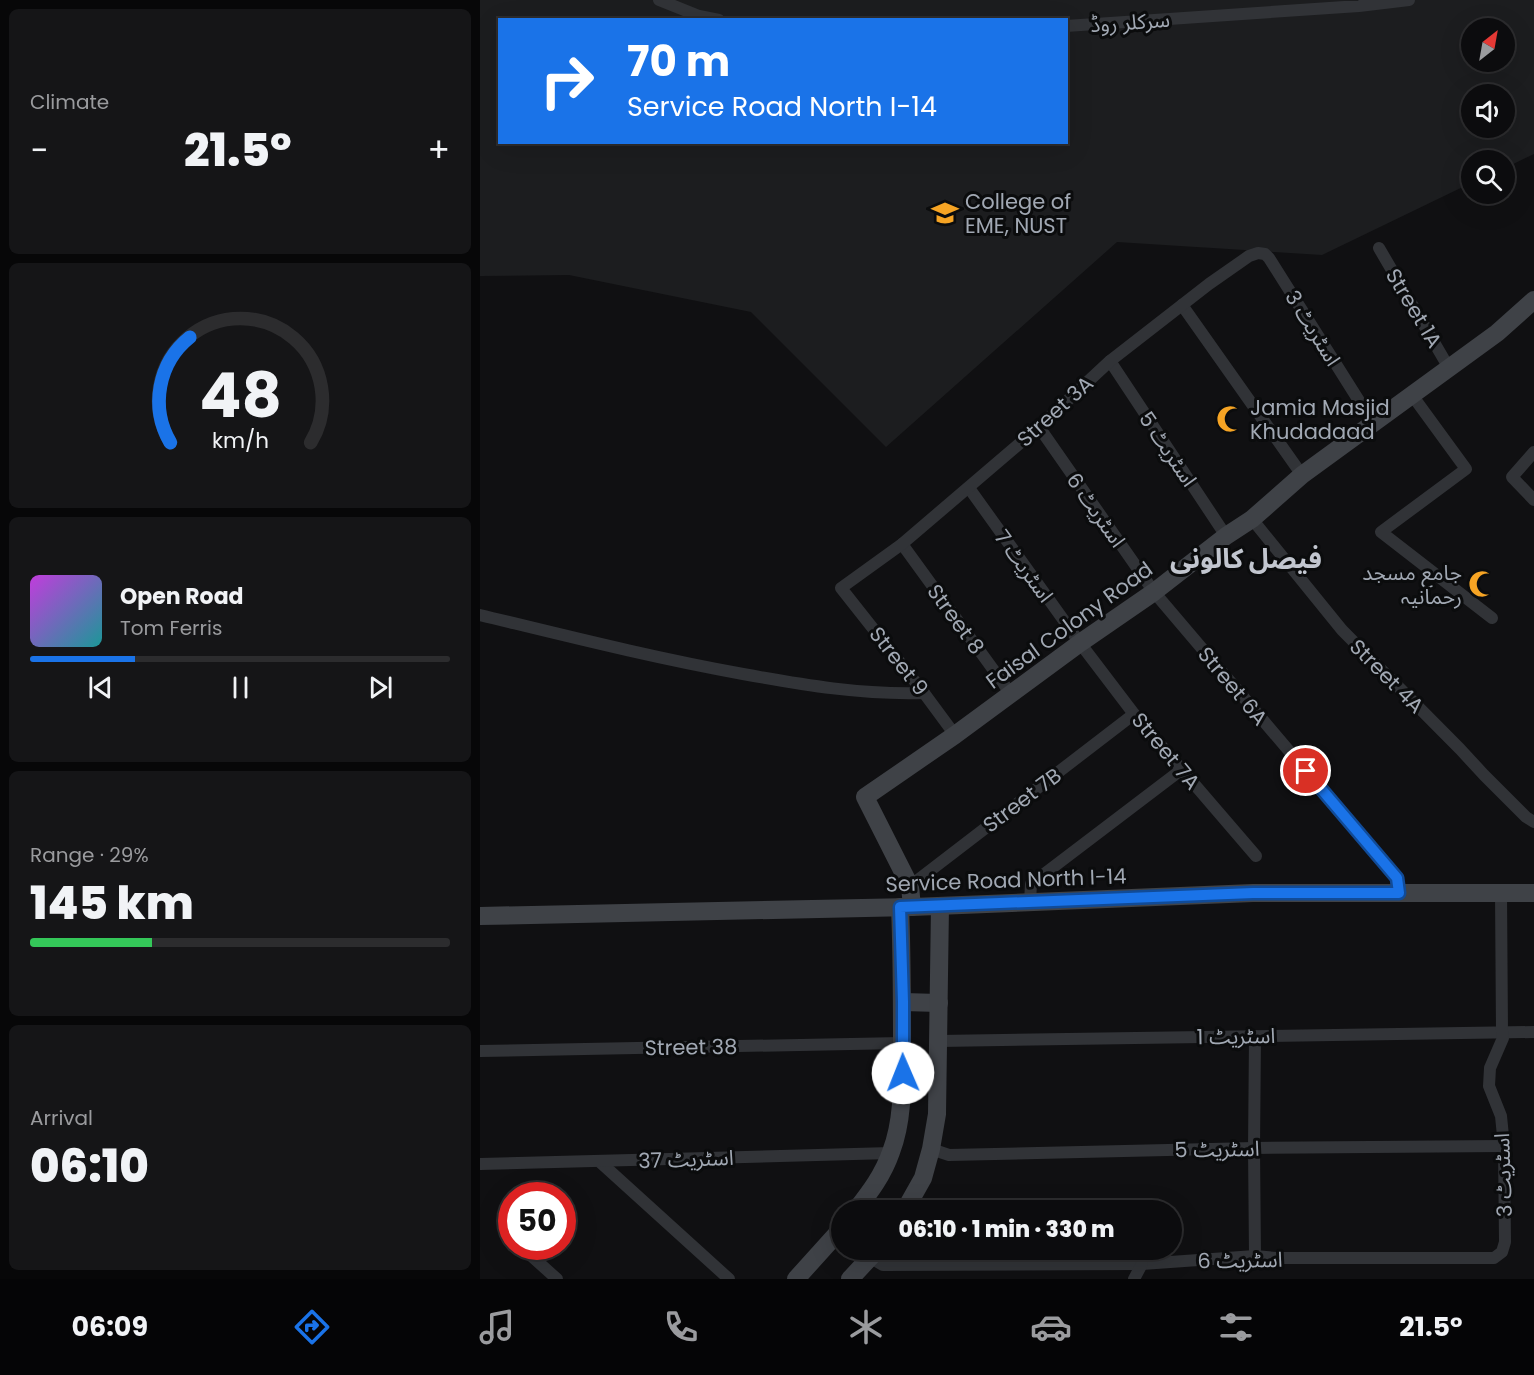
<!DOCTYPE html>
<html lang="en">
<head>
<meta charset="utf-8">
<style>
	body { margin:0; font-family:Poppins,"Noto Sans Arabic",sans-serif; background:#151517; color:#f1f3f6; height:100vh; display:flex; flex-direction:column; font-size:22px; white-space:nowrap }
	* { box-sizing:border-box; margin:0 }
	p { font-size:20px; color:#9a9b9e }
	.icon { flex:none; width:33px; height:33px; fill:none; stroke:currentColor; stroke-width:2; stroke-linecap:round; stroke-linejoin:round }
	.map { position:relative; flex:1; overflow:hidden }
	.sheet { display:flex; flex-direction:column; gap:9px; padding:9px; background:#070708; width:480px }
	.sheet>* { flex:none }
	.hud { position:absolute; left:18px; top:18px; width:570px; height:126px; border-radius:0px; box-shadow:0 6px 24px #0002,0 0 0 2px #2c2c2e; background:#1a73e8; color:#fff; overflow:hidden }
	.needle { width:39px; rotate:31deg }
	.buttons { position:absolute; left:981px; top:18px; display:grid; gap:12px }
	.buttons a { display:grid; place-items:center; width:54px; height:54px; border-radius:50%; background:#0c0c0e; box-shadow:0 6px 24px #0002,0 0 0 2px #2c2c2e; font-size:30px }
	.speed { position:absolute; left:18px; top:1182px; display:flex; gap:12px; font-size:30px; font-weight:700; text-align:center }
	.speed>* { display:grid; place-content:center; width:78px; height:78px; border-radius:50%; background:#0c0c0e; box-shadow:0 6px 24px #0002,0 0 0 2px #2c2c2e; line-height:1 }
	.speed .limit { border:9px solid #d22; background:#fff; color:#111 }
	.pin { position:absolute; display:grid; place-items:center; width:51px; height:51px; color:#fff; margin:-26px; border:3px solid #fff; border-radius:50%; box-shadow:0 2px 6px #0007 }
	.me { position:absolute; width:66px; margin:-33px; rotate:359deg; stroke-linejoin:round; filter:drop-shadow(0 0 4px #0008) }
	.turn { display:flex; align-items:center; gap:21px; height:126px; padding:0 30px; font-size:27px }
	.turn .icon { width:78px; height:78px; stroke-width:2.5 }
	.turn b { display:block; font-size:42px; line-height:51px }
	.big { font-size:45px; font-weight:800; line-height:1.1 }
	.sheet .widget { flex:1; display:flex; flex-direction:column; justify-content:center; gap:9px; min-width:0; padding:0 21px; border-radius:9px; background:#151517 }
	.sheet .dial { align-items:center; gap:0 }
	.dial svg { height:156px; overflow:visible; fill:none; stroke:#2c2c2e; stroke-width:7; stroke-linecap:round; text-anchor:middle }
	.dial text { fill:#f1f3f6; stroke:none }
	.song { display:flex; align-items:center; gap:18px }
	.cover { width:72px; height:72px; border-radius:9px; background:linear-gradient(135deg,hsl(290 70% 55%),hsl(180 70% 35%)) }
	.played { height:6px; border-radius:3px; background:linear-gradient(90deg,#1a73e8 25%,#2c2c2e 25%) }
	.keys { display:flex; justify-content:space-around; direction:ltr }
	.heat { display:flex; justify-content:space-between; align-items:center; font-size:33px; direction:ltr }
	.charge { height:9px; border-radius:4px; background:linear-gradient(90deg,#34c759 29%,#2c2c2e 0) }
	.trip { position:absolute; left:351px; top:1200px; width:351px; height:60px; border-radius:30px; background:#0c0c0e; box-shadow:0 6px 24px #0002,0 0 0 2px #2c2c2e; font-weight:800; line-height:60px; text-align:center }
	.tab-bar { display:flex; height:96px; justify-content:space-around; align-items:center; background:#050506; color:#9a9b9e }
	.tab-bar .icon { width:42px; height:42px }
	.tab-bar .on { color:#1a73e8 }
	.tab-bar b { font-size:27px; color:#f1f3f6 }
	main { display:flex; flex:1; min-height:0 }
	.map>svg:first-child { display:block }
</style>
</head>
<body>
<main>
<section class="sheet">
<div class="widget"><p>Climate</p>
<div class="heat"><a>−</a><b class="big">21.5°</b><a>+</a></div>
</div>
<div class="widget dial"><svg viewBox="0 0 100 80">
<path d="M14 69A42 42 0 1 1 86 69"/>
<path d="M14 69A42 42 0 0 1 24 15" stroke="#1a73e8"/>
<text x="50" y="56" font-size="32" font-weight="700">48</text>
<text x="50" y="72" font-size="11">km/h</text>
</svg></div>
<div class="widget">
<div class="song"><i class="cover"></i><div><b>Open Road</b><p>Tom Ferris</p></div></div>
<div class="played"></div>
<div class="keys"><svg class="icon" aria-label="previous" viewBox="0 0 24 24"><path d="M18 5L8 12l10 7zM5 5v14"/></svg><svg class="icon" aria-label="pause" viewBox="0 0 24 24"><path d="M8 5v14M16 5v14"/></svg><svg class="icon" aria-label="next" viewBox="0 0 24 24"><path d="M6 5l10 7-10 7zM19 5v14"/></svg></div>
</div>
<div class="widget"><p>Range · 29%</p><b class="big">145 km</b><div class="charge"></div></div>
<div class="widget"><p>Arrival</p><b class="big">06:10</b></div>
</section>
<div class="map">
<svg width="1054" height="1279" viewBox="0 0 1054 1279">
	<rect width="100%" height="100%" fill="#101012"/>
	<path fill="#1c1d1f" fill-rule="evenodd" d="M0 0H1054V154L1025 168 1024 160H992L991 183 842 255 637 242 406 447 271 312 89 275 0 276ZM20 20H586V142H20ZM992 28H1024V62H992ZM992 94H1024V128H992Z"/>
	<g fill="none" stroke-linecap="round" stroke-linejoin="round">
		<g stroke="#313337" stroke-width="12">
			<path d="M179 0 219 16 239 20"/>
			<path d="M586 26 879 6 929 0"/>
			<path d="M899 248 969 368"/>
			<path d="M702 305 822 475"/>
			<path d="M630 361 746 536"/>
			<path d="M932 395 986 469 901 532 1012 618"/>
			<path d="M559 427 674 592 917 878 919 893"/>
			<path d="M1054 452 1032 477 1054 500"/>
			<path d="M489 488 600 643 654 714 776 856"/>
			<path d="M772 519 862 630 980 749 1004 775 1046 817 1054 822"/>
			<path d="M422 544 531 694"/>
			<path d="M0 615C87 636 174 658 263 674 323 685 383 695 444 693"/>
			<path d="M475 735 444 693 361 588 422 544 559 427 630 361 729 284 769 256 778 253 785 254 789 258 893 423"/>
			<path d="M430 886 654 714"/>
			<path d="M550 902 551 884 701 770"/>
			<path d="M459 1041 1054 1032"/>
			<path d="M0 1051 422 1043"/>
			<path d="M451 1149 469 1155 774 1148 1024 1146"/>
			<path d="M120 1162 249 1279"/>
			<path d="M0 1164 411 1153"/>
			<path d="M47 1252 77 1279"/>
			<path d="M775 1256 774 1148 775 1036"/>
			<path d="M391 1258 403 1265 662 1264 775 1256 796 1258H1014L1022 1252 1025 1242 1024 1146 1021 1116 1009 1086 1010 1068 1023 1038 1022 1031 1021 893"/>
			<path d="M654 1279 662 1264"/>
		</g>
		<g stroke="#3f4247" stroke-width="18">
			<path d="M432 907 430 886 385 797 475 735 600 643 674 592 746 536 772 519 822 475 1017 333 1054 300"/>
			<path d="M0 916 432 907 773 893H1054"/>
			<path d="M423 1002 459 1003"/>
			<path d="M376 1210C390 1192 403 1175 411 1152 424 1118 422 1080 422 1044 422 998 422 953 420 907"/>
			<path d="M425 1210 443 1178 451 1149 457 1114 460 906"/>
			<path d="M316 1279 362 1228"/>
			<path d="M370 1279 397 1250"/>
		</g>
	</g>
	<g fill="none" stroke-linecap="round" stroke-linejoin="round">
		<defs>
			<path id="route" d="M423 1073V1002L420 907 773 893H919L917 878 826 771"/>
		</defs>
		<use href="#route" stroke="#114b97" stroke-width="15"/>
		<use href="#route" stroke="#1a73e8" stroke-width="10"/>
	</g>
	<defs>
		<symbol id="university-bare" viewBox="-9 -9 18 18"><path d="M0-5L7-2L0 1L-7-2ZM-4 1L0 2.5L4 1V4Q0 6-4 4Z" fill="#f6a424" stroke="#0b0c0d" stroke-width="2.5" paint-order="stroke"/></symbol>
		<symbol id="mosque-bare" viewBox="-9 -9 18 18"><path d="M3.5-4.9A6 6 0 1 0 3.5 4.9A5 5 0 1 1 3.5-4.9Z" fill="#f6a424" stroke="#0b0c0d" stroke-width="2.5" paint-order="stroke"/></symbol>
	</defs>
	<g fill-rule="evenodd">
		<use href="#university-bare" x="446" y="194" width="38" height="38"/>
		<use href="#mosque-bare" x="731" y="400" width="38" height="38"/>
		<use href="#mosque-bare" x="983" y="565" width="38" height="38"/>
	</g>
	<g text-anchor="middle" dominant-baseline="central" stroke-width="6" stroke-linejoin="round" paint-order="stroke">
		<g font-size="21" fill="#a1a8b3" stroke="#0b0c0d">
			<text transform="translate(650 22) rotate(-4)">سرکلر روڈ</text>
			<text transform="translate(934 308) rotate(59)">Street 1A</text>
			<text transform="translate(833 328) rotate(58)">اسٹریٹ 3</text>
			<text transform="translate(575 411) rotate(-42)">Street 3A</text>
			<text transform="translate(688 449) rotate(56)">اسٹریٹ 5</text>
			<text transform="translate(616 510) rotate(55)">اسٹریٹ 6</text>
			<text transform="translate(544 566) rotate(54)">اسٹریٹ 7</text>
			<text transform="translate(476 619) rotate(54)">Street 8</text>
			<text transform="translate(589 625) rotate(-36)">Faisal Colony Road</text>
			<text transform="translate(419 661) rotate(52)">Street 9</text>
			<text transform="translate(907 676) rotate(45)">Street 4A</text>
			<text transform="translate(753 686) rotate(50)">Street 6A</text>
			<text transform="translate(686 751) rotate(50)">Street 7A</text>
			<text transform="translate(542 800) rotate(-37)">Street 7B</text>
			<text transform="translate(526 880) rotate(-2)">Service Road North I-14</text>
			<text transform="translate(756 1036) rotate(-1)">اسٹریٹ 1</text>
			<text transform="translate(211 1047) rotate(-1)">Street 38</text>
			<text transform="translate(737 1149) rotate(-1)">اسٹریٹ 5</text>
			<text transform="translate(206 1159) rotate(-2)">اسٹریٹ 37</text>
			<text transform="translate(1023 1175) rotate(-92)">اسٹریٹ 3</text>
			<text transform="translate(760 1260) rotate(-1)">اسٹریٹ 6</text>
		</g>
		<g font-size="21" fill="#a1a8b3" stroke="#0b0c0d" text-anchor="start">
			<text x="485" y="201">College of<tspan x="485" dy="24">EME, NUST</tspan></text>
			<text x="770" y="407">Jamia Masjid<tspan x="770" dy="24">Khudadaad</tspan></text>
			<text x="982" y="572" text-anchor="end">جامع مسجد<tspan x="982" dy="24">رحمانیہ</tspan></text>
		</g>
		<g font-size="27" font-weight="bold" fill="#c2c6cf" stroke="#0b0c0d">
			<text x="766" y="558">فیصل کالونی</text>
		</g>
	</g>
</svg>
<div class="buttons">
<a><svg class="needle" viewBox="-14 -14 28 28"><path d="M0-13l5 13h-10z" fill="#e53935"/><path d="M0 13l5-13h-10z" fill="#9a9b9e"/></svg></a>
<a><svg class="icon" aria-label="sound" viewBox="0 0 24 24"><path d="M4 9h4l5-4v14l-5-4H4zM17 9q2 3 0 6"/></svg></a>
<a><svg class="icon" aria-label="search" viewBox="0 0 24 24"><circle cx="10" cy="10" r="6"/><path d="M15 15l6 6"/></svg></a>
</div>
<div class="speed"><div class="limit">50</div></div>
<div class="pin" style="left:826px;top:771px;background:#d93025"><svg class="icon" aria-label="arrive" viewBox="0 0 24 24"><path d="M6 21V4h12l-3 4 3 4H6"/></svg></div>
<svg class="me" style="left:423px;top:1073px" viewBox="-20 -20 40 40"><circle r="19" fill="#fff"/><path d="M0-13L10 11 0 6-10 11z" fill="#1a73e8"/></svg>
<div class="trip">06:10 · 1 min · 330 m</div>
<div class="hud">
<div class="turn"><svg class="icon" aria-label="right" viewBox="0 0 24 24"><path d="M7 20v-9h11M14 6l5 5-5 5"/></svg><div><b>70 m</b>Service Road North I-14</div></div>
</div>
</div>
</main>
<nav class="tab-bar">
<b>06:09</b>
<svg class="icon on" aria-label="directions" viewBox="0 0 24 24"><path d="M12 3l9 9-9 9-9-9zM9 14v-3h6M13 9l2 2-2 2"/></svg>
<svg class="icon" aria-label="music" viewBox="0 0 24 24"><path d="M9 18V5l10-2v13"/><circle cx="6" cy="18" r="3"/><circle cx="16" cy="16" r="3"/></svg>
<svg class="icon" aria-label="phone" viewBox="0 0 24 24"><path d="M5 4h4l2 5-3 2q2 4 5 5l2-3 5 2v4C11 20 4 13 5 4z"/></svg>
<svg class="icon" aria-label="climate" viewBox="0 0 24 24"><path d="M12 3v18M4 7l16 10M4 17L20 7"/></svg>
<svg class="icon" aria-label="car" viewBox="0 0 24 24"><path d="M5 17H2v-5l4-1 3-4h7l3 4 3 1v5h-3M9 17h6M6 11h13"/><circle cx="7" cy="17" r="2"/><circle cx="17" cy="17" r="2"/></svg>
<svg class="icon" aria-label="filters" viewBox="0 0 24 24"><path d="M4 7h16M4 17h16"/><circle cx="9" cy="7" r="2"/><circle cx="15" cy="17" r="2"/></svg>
<b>21.5°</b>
</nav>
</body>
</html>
